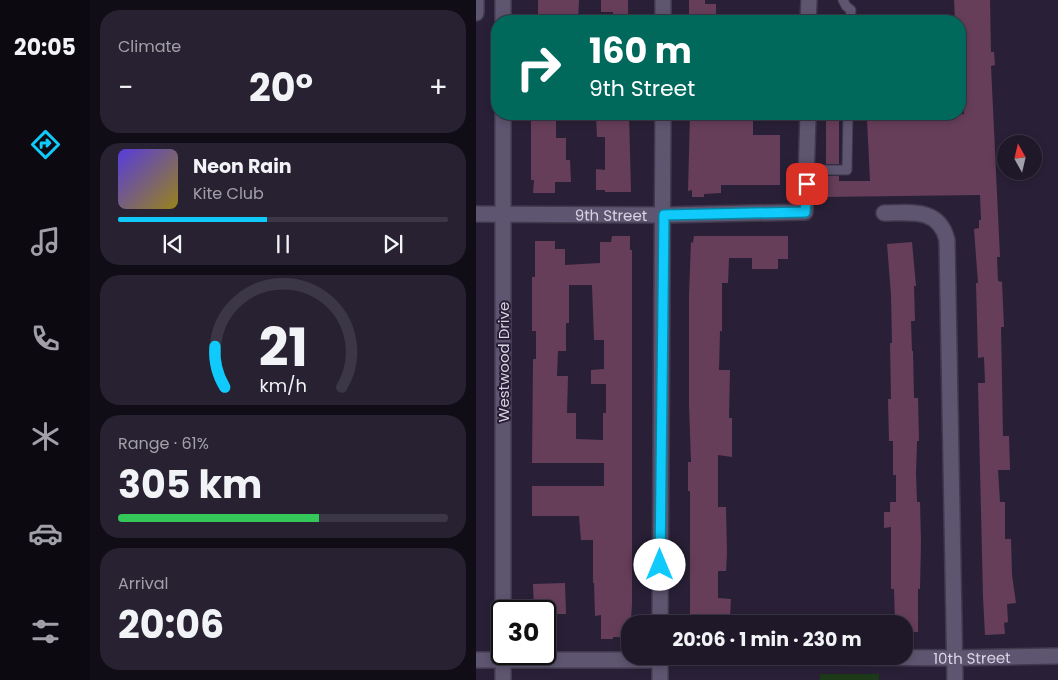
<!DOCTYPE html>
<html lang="en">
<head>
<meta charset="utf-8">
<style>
	body { margin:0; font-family:Poppins,sans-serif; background:#272131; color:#f1f3f6; height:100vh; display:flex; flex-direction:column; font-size:19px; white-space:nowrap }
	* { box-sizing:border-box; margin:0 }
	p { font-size:16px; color:#a1a0a8 }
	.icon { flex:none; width:28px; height:28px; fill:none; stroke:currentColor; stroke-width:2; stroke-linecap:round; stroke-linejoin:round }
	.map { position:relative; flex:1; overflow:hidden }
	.sheet { display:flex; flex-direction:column; gap:10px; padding:10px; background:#110d17; width:386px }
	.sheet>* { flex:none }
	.top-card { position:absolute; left:15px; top:15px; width:475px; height:105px; border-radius:20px; box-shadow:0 2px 8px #0003,0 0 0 1px #3c3746; background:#00695c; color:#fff; overflow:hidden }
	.needle { width:32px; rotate:352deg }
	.buttons { position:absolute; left:521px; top:135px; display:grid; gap:10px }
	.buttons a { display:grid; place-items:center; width:45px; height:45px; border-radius:50%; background:#1f1829; box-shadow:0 2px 8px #0003,0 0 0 1px #3c3746; font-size:25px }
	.speed { position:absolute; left:15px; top:600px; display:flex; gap:10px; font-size:25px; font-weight:700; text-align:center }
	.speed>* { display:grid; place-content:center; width:65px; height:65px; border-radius:50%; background:#1f1829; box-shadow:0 2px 8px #0003,0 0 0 1px #3c3746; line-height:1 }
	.speed .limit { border:2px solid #111; border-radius:8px; background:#fff; color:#111 }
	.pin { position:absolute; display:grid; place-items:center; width:42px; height:42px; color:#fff; margin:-21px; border-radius:10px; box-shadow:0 2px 8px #0006 }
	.me { position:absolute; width:55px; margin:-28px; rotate:0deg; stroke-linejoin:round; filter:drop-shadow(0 0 4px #0008) }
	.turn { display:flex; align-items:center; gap:18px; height:105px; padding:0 15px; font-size:22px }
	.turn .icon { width:65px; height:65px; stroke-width:2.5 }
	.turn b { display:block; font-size:35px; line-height:42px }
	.big { font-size:38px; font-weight:700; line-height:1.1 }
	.sheet .widget { flex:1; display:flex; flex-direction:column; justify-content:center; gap:8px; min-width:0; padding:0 18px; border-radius:20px; background:#272131 }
	.sheet .dial { align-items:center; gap:0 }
	.dial svg { height:130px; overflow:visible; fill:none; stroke:#3c3746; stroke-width:7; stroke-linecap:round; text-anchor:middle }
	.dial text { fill:#f1f3f6; stroke:none }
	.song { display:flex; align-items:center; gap:15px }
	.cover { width:60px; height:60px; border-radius:8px; background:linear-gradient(135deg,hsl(250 70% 55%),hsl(50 70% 35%)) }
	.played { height:5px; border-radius:2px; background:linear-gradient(90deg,#0fcafa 45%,#3c3746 45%) }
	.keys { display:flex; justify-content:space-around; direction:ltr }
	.heat { display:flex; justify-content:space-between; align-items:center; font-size:28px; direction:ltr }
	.charge { height:8px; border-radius:4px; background:linear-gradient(90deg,#34c759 61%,#3c3746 0) }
	.trip { position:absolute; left:145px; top:615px; width:292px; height:50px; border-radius:20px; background:#1f1829; box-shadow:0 2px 8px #0003,0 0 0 1px #3c3746; font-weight:700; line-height:50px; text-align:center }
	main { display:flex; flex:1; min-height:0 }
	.tab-bar { display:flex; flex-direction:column; width:90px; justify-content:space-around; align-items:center; background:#0c0a10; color:#a1a0a8 }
	.tab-bar .icon { width:35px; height:35px }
	.tab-bar .active { color:#0fcafa }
	.tab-bar b { font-size:22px; color:#f1f3f6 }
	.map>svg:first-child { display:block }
</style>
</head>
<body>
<main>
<nav class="tab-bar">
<b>20:05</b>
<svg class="icon active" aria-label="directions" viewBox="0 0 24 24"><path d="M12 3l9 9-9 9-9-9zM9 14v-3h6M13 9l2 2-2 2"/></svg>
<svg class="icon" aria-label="music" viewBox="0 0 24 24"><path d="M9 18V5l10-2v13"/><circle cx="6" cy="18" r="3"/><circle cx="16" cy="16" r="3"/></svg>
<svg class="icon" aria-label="phone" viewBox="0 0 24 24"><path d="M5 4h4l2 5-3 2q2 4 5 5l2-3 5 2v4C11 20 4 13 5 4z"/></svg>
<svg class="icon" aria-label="climate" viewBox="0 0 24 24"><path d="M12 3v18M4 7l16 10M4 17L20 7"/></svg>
<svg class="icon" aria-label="car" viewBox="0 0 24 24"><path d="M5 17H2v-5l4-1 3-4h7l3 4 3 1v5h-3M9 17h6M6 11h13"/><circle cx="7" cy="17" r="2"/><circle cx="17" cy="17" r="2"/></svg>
<svg class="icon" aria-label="filters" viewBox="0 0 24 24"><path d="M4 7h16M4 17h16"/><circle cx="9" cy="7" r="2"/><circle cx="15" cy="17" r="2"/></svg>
</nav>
<section class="sheet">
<div class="widget"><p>Climate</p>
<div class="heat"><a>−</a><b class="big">20°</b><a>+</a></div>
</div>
<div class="widget">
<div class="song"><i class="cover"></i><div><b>Neon Rain</b><p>Kite Club</p></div></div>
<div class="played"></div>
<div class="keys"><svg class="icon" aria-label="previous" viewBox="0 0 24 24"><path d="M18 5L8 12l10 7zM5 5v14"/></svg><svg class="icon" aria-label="pause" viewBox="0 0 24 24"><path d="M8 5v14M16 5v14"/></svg><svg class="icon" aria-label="next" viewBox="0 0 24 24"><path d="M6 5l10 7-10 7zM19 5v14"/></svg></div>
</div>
<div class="widget dial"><svg viewBox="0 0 100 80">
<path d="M14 69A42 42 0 1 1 86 69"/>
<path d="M14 69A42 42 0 0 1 8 44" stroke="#0fcafa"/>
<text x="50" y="56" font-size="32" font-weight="700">21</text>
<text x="50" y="72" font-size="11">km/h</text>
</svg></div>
<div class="widget"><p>Range · 61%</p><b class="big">305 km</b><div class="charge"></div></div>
<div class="widget"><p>Arrival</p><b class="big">20:06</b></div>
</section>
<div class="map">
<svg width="582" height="680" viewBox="0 0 582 680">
	<rect width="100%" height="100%" fill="#292037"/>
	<rect fill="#1d3a18" x="344" y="674" width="59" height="6"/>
	<g fill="#663e5a" fill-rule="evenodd">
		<path d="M62 0H103L102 21H62Z"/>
		<path d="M125 0H152V21H137V12H125Z"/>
		<path d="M213 0H229V4H240V21H213Z"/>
		<path d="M478 0H514L515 52H518L519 65 515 66 524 257H521L522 281 526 282 528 327H525L527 436H533L534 470H522L524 502H529V539H535L536 575 540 603 531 604 532 622 528 623 529 634 509 635 507 597 502 383H509L508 357 502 358 500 283H502L498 229 503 228V220H505L504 195 345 197V181H350V176H363V181H394L391 119 396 118V114H408V118L488 114 486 29 484 28V21H479Z"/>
		<path d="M124 114H153L155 192H129V190H120V169L129 170V137H121L120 116 124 115Z"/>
		<path d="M214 114H253V119L277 120V135H304V185H245V193L228 194V197H216V190L212 191Z"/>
		<rect x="350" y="114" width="13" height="50"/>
		<path d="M55 120H80V138H90V160H94L95 182H79V193H57L58 180H55Z"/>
		<path d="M136 236H154V250H156V604L154 637H137V639H125V615L119 616 118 583H117V540H105L103 516H56V486H128V463H56L57 359H60V331H56V277H59V241H79V249H89V265L124 263V242H135ZM93 285H116L118 340H128V369L115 370V384H130V413H127V440L100 439V413H91L92 376H81L82 351H90V323H93Z"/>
		<path d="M218 236H312V259H302V269H276V258H253L252 283H246V331H244L243 370H254L253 418H256V457L242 455V507H250L251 553 250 571H242V598L255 599 254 616H241V624H214V491H212V462H215L213 405V295L215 242 217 243Z"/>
		<path d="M436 242 440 286H438L439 321H435L436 351H437L438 398H442L443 441H441L440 474 441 502H444L445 541 444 589H442V632H429V624H419L418 589H415V527L408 528V512H414V502H420V475H417V441H413L412 399H415L414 343H416L415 295 411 244Z"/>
		<path d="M89 583 90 614H69V611H58L57 584Z"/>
	</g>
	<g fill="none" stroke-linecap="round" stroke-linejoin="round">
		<defs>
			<g id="service">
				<path d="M367 0 370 6 375 10 374 21"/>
				<path d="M331 170H371L372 114"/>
			</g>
			<g id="minor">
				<path d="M187 0V21"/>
				<path d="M332 21 333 0"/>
				<path d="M408 213C434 213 463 207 471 240L479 680"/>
				<path id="s1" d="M0 214 187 215 329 212 332 114"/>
				<path d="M184 624 187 114"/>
				<path id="s2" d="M348 657 478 658 582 656"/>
				<path d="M0 660H184"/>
				<path d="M184 680V656"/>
			</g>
			<g id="tertiary">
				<path d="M0 13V0"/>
				<path d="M27 21V0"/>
				<path d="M27 114V611"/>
				<path d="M27 680V654"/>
			</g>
		</defs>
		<use href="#service" stroke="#413a4e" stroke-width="11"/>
		<use href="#minor" stroke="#413a4e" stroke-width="18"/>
		<use href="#tertiary" stroke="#413a4e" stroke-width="18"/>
		<use href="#service" stroke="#5e5570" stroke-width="9"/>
		<use href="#minor" stroke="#5e5570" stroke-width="15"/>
		<use href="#tertiary" stroke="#5e5570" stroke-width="15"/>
	</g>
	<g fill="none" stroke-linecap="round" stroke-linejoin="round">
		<defs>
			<path id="route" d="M184 565 188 215 329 212 331 184"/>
		</defs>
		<use href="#route" stroke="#0a83a2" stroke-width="12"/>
		<use href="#route" stroke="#0fcafa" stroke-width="9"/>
	</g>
	<g text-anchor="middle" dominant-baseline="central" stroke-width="4" stroke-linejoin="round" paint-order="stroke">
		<g font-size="15" fill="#d9d4e4" stroke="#292037">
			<text stroke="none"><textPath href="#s1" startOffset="135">9th Street</textPath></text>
			<text transform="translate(27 362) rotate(-90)">Westwood Drive</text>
			<text stroke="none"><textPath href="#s2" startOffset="148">10th Street</textPath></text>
		</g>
	</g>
</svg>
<div class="buttons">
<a><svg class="needle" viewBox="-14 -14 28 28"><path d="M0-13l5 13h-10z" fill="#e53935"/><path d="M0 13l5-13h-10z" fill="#a1a0a8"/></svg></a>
</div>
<div class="speed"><div class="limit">30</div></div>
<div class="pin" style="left:331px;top:184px;background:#d93025"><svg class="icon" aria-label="arrive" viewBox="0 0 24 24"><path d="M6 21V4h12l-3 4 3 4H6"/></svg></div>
<svg class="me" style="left:184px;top:565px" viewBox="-20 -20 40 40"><circle r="19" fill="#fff"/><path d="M0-13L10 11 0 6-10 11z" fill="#0fcafa"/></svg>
<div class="trip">20:06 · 1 min · 230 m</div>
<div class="top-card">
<div class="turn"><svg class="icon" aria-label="right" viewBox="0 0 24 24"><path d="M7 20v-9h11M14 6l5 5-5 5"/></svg><div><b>160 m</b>9th Street</div></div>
</div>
</div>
</main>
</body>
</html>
